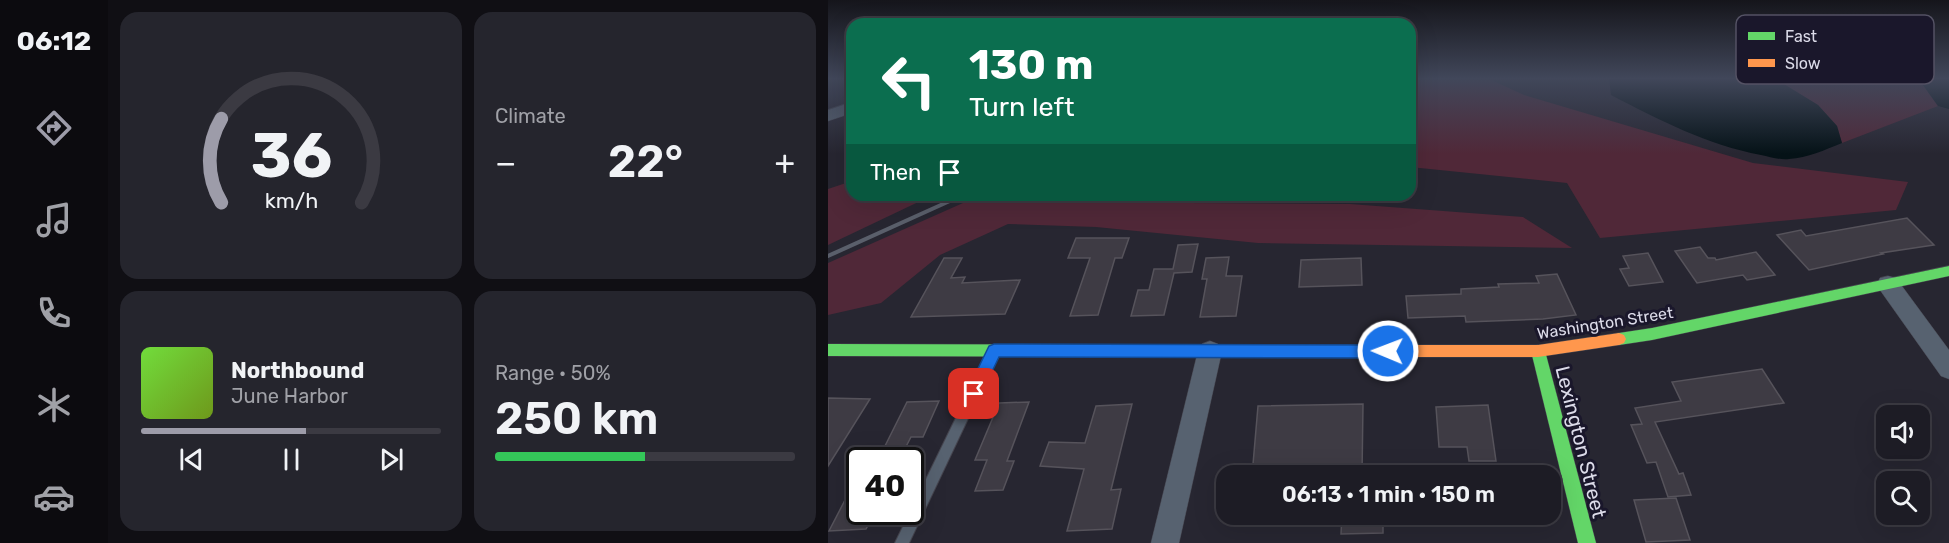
<!DOCTYPE html>
<html lang="en">
<head>
<meta charset="utf-8">
<style>
	body { margin:0; font-family:Rubik,sans-serif; background:#25252d; color:#f1f3f6; height:100vh; display:flex; flex-direction:column; font-size:22px; white-space:nowrap }
	* { box-sizing:border-box; margin:0 }
	p { font-size:20px; color:#a0a1a7 }
	.icon { flex:none; width:33px; height:33px; fill:none; stroke:currentColor; stroke-width:2; stroke-linecap:round; stroke-linejoin:round }
	.map { position:relative; flex:1; overflow:hidden }
	.side { display:flex; flex-direction:column; gap:12px; padding:12px; background:#100f14; width:720px }
	.side>* { flex:none }
	.banner { position:absolute; left:18px; top:18px; width:570px; height:183px; border-radius:18px; box-shadow:0 6px 24px #0002,0 0 0 2px #3b3a42; background:#0b6e4f; color:#fff; overflow:hidden }
	.fabs { position:absolute; left:1048px; top:405px; display:grid; gap:12px }
	.fabs a { display:grid; place-items:center; width:54px; height:54px; border-radius:12px; background:#1d1c25; box-shadow:0 6px 24px #0002,0 0 0 2px #3b3a42; font-size:30px }
	.speed { position:absolute; left:18px; top:447px; display:flex; gap:12px; font-size:30px; font-weight:700; text-align:center }
	.speed>* { display:grid; place-content:center; width:78px; height:78px; border-radius:50%; background:#1d1c25; box-shadow:0 6px 24px #0002,0 0 0 2px #3b3a42; line-height:1 }
	.speed .limit { border:3px solid #111; border-radius:9px; background:#fff; color:#111 }
	.pin { position:absolute; display:grid; place-items:center; width:51px; height:51px; color:#fff; margin:-26px; border-radius:12px; box-shadow:0 3px 9px #0006 }
	.me { position:absolute; width:66px; margin:-33px; rotate:271deg; stroke-linejoin:round; filter:drop-shadow(0 0 4px #0008) }
	.turn { display:flex; align-items:center; gap:21px; height:126px; padding:0 24px; font-size:27px }
	.turn .icon { width:78px; height:78px; stroke-width:2.5 }
	.turn b { display:block; font-size:42px; line-height:51px }
	.then { display:flex; align-items:center; height:57px; padding:0 24px; background:#0003; gap:12px; font-size:22px }
	.big { font-size:45px; font-weight:600; line-height:1.1 }
	.side .tile { flex:1; display:flex; flex-direction:column; justify-content:center; gap:9px; min-width:0; padding:0 21px; border-radius:18px; background:#25252d }
	.side .dial { align-items:center; gap:0 }
	.dial svg { height:156px; overflow:visible; fill:none; stroke:#3b3a42; stroke-width:7; stroke-linecap:round; text-anchor:middle }
	.dial text { fill:#f1f3f6; stroke:none }
	.song { display:flex; align-items:center; gap:18px }
	.cover { width:72px; height:72px; border-radius:9px; background:linear-gradient(135deg,hsl(100 70% 55%),hsl(80 70% 35%)) }
	.played { height:6px; border-radius:3px; background:linear-gradient(90deg,#9d9ca9 55%,#3b3a42 55%) }
	.keys { display:flex; justify-content:space-around; direction:ltr }
	.heat { display:flex; justify-content:space-between; align-items:center; font-size:33px; direction:ltr }
	.charge { height:9px; border-radius:4px; background:linear-gradient(90deg,#34c759 50%,#3b3a42 0) }
	.side .tiles { flex:1; display:grid; gap:12px; grid-template-columns:repeat(2,1fr) }
	.trip { position:absolute; left:388px; top:465px; width:345px; height:60px; border-radius:18px; background:#1d1c25; box-shadow:0 6px 24px #0002,0 0 0 2px #3b3a42; font-weight:600; line-height:60px; text-align:center }
	main { display:flex; flex:1; min-height:0 }
	.tabs { display:flex; flex-direction:column; width:108px; justify-content:space-around; align-items:center; background:#0c0b0f; color:#a0a1a7 }
	.tabs .icon { width:42px; height:42px }
	.tabs .selected { color:#9d9ca9 }
	.tabs b { font-size:27px; color:#f1f3f6 }
	.map>svg:first-child { display:block }
</style>
</head>
<body>
<main>
<nav class="tabs">
<b>06:12</b>
<svg class="icon selected" aria-label="directions" viewBox="0 0 24 24"><path d="M12 3l9 9-9 9-9-9zM9 14v-3h6M13 9l2 2-2 2"/></svg>
<svg class="icon" aria-label="music" viewBox="0 0 24 24"><path d="M9 18V5l10-2v13"/><circle cx="6" cy="18" r="3"/><circle cx="16" cy="16" r="3"/></svg>
<svg class="icon" aria-label="phone" viewBox="0 0 24 24"><path d="M5 4h4l2 5-3 2q2 4 5 5l2-3 5 2v4C11 20 4 13 5 4z"/></svg>
<svg class="icon" aria-label="climate" viewBox="0 0 24 24"><path d="M12 3v18M4 7l16 10M4 17L20 7"/></svg>
<svg class="icon" aria-label="car" viewBox="0 0 24 24"><path d="M5 17H2v-5l4-1 3-4h7l3 4 3 1v5h-3M9 17h6M6 11h13"/><circle cx="7" cy="17" r="2"/><circle cx="17" cy="17" r="2"/></svg>
</nav>
<section class="side">
<div class="tiles">
<div class="tile dial"><svg viewBox="0 0 100 80">
<path d="M14 69A42 42 0 1 1 86 69"/>
<path d="M14 69A42 42 0 0 1 14 26" stroke="#9d9ca9"/>
<text x="50" y="56" font-size="32" font-weight="700">36</text>
<text x="50" y="72" font-size="11">km/h</text>
</svg></div>
<div class="tile"><p>Climate</p>
<div class="heat"><a>−</a><b class="big">22°</b><a>+</a></div>
</div>
<div class="tile">
<div class="song"><i class="cover"></i><div><b>Northbound</b><p>June Harbor</p></div></div>
<div class="played"></div>
<div class="keys"><svg class="icon" aria-label="previous" viewBox="0 0 24 24"><path d="M18 5L8 12l10 7zM5 5v14"/></svg><svg class="icon" aria-label="pause" viewBox="0 0 24 24"><path d="M8 5v14M16 5v14"/></svg><svg class="icon" aria-label="next" viewBox="0 0 24 24"><path d="M6 5l10 7-10 7zM19 5v14"/></svg></div>
</div>
<div class="tile"><p>Range · 50%</p><b class="big">250 km</b><div class="charge"></div></div>
</div>
</section>
<div class="map">
<svg width="1121" height="543" viewBox="0 0 1121 543">
	<rect width="100%" height="100%" fill="#272631"/>
	<g fill="#502838">
		<path d="M582 78H659L696 95 925 163 1080 182 1068 210 772 238 739 183 582 167Z"/>
		<path d="M946 78H1090L1110 106 1014 143 1009 126 990 105Z"/>
		<path d="M24 181V195H105L0 245V189Z"/>
		<path d="M153 195H361L360 203 522 204 695 217 744 248 430 243 268 227 180 224 112 255 53 303 0 315V263Z"/>
	</g>
	<g fill="#051217">
		<path d="M781 78H946L990 105 1009 126 1014 143C996 150 980 158 961 159 952 160 942 157 933 155 880 145 831 120 783 95Z"/>
		<path d="M1090 78H1121V109L1110 106Z"/>
	</g>
	<g fill="#3e3b44" stroke="#56535b" stroke-width="1.5">
		<path d="M1079 218 1106 245 1053 253 1055 254 981 270 949 235 973 230 978 236Z"/>
		<path d="M248 238H301L294 258H287L270 315 242 316 262 258H240Z"/>
		<path d="M370 244 364 272 346 273 336 315 303 316 310 290H321L326 269H345L350 245Z"/>
		<path d="M872 247 880 258H887L888 260 928 252 947 275 919 280 915 275 869 283 847 251Z"/>
		<path d="M820 253 835 282 801 286 792 269 801 268 795 256Z"/>
		<path d="M401 257 398 276H414L408 316 372 317 379 279H374L378 258Z"/>
		<path d="M116 258H134L123 278 137 277 134 283 192 280 177 314 83 317Z"/>
		<path d="M533 258 534 285 471 287 473 260Z"/>
		<path d="M729 274 748 315 715 319 638 322 637 316 580 318 578 296 633 294V289L671 287 670 284 711 283 708 276Z"/>
		<path d="M934 369 956 403 827 422 851 474 855 473 863 495 840 497 828 462 819 463 803 425 814 424 807 408 853 401 844 382Z"/>
		<path d="M0 398 42 399 0 466Z"/>
		<path d="M111 401 95 437H83L71 460H50L79 402Z"/>
		<path d="M201 402 179 461H186L175 490 147 491 159 460H147L171 403Z"/>
		<path d="M304 404 283 490 293 489 284 529 239 531 256 469 212 466 221 442 257 443 268 406Z"/>
		<path d="M535 404 534 476H424L430 406Z"/>
		<path d="M660 405 668 461H641L639 447H611L608 407Z"/>
		<path d="M32 471V512H47L38 529 1 531Z"/>
		<path d="M848 498 862 540 818 542 806 500Z"/>
		<path d="M514 514H555V533L513 534Z"/>
	</g>
	<g fill="none" stroke-linecap="round" stroke-linejoin="round">
		<defs>
			<path id="lane" d="M166 346 170 348 172 351 81 543H67L162 348Z"/>
			<g id="street">
				<path d="M24 102V113L0 121V110Z"/>
				<path d="M1060 276 1068 278 1121 350V379L1113 376 1052 290 1049 284 1052 278Z"/>
				<path d="M382 341 390 344 394 351 351 543H323L370 351 374 344Z"/>
			</g>
			<g id="fast">
				<path d="M1121 266V276L824 340 791 345 786 343 784 339 786 335 791 333 824 328Z"/>
				<path d="M0 344 372 345 377 347 379 351 377 355 372 357 0 356Z"/>
				<path d="M710 345 715 347 717 351 768 543H750L703 351 705 347Z"/>
			</g>
			<path id="slow" d="M791 333 796 335 798 339 796 343 791 345 710 357H372L367 355 365 351 367 347 372 345H710Z"/>
		</defs>
		<use href="#lane" stroke="#45444e" stroke-width="2"/>
		<use href="#street" stroke="#45444e" stroke-width="1"/>
		<use href="#fast" stroke="#45444e" stroke-width="1"/>
		<use href="#slow" stroke="#45444e" stroke-width="1"/>
		<use href="#lane" fill="#576270" fill-rule="evenodd"/>
		<use href="#street" fill="#576270" fill-rule="evenodd"/>
		<use href="#fast" fill="#63d668" fill-rule="evenodd"/>
		<use href="#slow" fill="#ff974d" fill-rule="evenodd"/>
		<path stroke="#5a5f6b" stroke-width="4" d="M0 256 135 195"/>
	</g>
	<linearGradient id="sky" x2="0" y2="1"><stop stop-color="#15151b"/><stop offset="0.51" stop-color="#41475a"/><stop offset="1" stop-color="#41475a" stop-opacity="0"/></linearGradient>
	<rect width="1121" height="154" fill="url(#sky)"/>
	<path fill="#1a73e8" stroke="#114b97" stroke-width="1.5" d="M166 344 560 345 565 347 568 351 565 356 560 358 171 357 151 399 146 401 140 399 138 394 140 389 161 346Z"/>
	<g text-anchor="middle" dominant-baseline="central" stroke-width="6" stroke-linejoin="round" paint-order="stroke">
		<g font-size="16" fill="#dcdbe9" stroke="#1a172b">
			<text transform="translate(777 323) rotate(-9)">Washington Street</text>
		</g>
		<g font-size="20" fill="#dcdbe9" stroke="#1a172b">
			<text transform="translate(753 442) rotate(76)">Lexington Street</text>
		</g>
	</g>
	<rect x="908" y="15" width="198" height="69" rx="9" fill="#1a172b" stroke="#545264" stroke-width="1.5"/>
	<rect x="920" y="32" width="27" height="8" fill="#63d668"/>
	<rect x="920" y="59" width="27" height="8" fill="#ff974d"/>
	<g font-size="16" fill="#dcdbe9">
		<text x="957" y="42">Fast</text>
		<text x="957" y="69">Slow</text>
	</g>
</svg>
<div class="fabs">
<a><svg class="icon" aria-label="sound" viewBox="0 0 24 24"><path d="M4 9h4l5-4v14l-5-4H4zM17 9q2 3 0 6"/></svg></a>
<a><svg class="icon" aria-label="search" viewBox="0 0 24 24"><circle cx="10" cy="10" r="6"/><path d="M15 15l6 6"/></svg></a>
</div>
<div class="speed"><div class="limit">40</div></div>
<div class="pin" style="left:146px;top:394px;background:#d93025"><svg class="icon" aria-label="arrive" viewBox="0 0 24 24"><path d="M6 21V4h12l-3 4 3 4H6"/></svg></div>
<svg class="me" style="left:560px;top:351px" viewBox="-20 -20 40 40"><circle r="17" fill="#1a73e8" stroke="#fff" stroke-width="3"/><path d="M0-11L8 9 0 5-8 9z" fill="#fff"/></svg>
<div class="trip">06:13 · 1 min · 150 m</div>
<div class="banner">
<div class="turn"><svg class="icon" aria-label="left" viewBox="0 0 24 24"><path d="M17 20v-9H6M10 6l-5 5 5 5"/></svg><div><b>130 m</b>Turn left</div></div>
<div class="then">Then<svg class="icon" aria-label="arrive" viewBox="0 0 24 24"><path d="M6 21V4h12l-3 4 3 4H6"/></svg></div>
</div>
</div>
</main>
</body>
</html>
